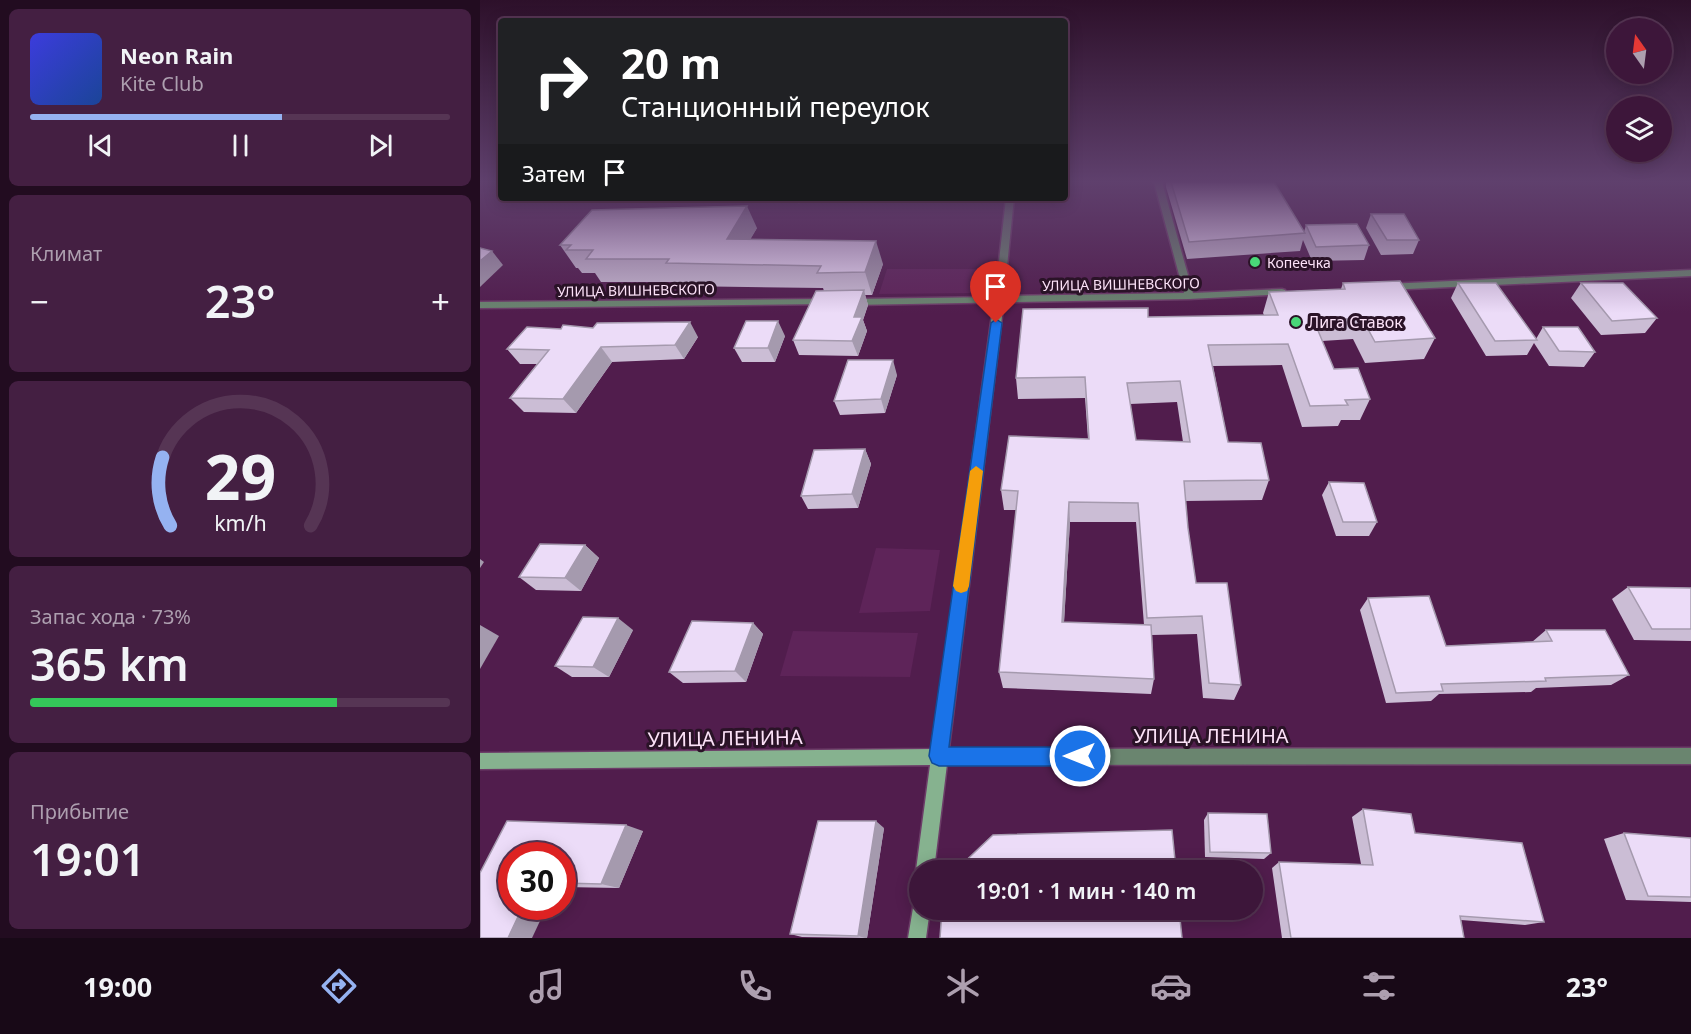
<!DOCTYPE html>
<html lang="ru">
<head>
<meta charset="utf-8">
<style>
	body { margin:0; font-family:"Noto Sans",sans-serif; background:#441f42; color:#f1f3f6; height:100vh; display:flex; flex-direction:column; font-size:22px; white-space:nowrap }
	* { box-sizing:border-box; margin:0 }
	p { font-size:20px; color:#ad9faf }
	.icon { flex:none; width:33px; height:33px; fill:none; stroke:currentColor; stroke-width:2; stroke-linecap:round; stroke-linejoin:round }
	.map { position:relative; flex:1; overflow:hidden }
	.drawer { display:flex; flex-direction:column; gap:9px; padding:9px; background:#220c20; width:480px }
	.drawer>* { flex:none }
	.hud { position:absolute; left:18px; top:18px; width:570px; height:183px; border-radius:6px; box-shadow:0 3px 15px #0003,0 0 0 2px #563554; background:#202124; color:#fff; overflow:hidden }
	.needle { width:39px; rotate:346deg }
	.buttons { position:absolute; left:1126px; top:18px; display:grid; gap:12px }
	.buttons a { display:grid; place-items:center; width:66px; height:66px; border-radius:50%; background:#3d163a; box-shadow:0 3px 15px #0003,0 0 0 2px #563554; font-size:30px }
	.speed { position:absolute; left:18px; top:842px; display:flex; gap:12px; font-size:30px; font-weight:700; text-align:center }
	.speed>* { display:grid; place-content:center; width:78px; height:78px; border-radius:50%; background:#3d163a; box-shadow:0 3px 15px #0003,0 0 0 2px #563554; line-height:1 }
	.speed .limit { border:9px solid #d22; background:#fff; color:#111 }
	.pin { position:absolute; display:grid; place-items:center; width:51px; height:51px; color:#fff; margin:-62px -26px; border-radius:50% 50% 50% 0; rotate:-45deg; box-shadow:0 0 6px #0007 }
	.pin .icon { rotate:45deg }
	.me { position:absolute; width:66px; margin:-33px; rotate:270deg; stroke-linejoin:round; filter:drop-shadow(0 0 4px #0008) }
	.turn { display:flex; align-items:center; gap:21px; height:126px; padding:0 24px; font-size:27px }
	.turn .icon { width:78px; height:78px; stroke-width:2.5 }
	.turn b { display:block; font-size:42px; line-height:51px }
	.then { display:flex; align-items:center; height:57px; padding:0 24px; background:#0003; gap:12px; font-size:22px }
	.big { font-size:45px; font-weight:600; line-height:1.1 }
	.drawer .widget { flex:1; display:flex; flex-direction:column; justify-content:center; gap:9px; min-width:0; padding:0 21px; border-radius:9px; background:#441f42 }
	.drawer .dial { align-items:center; gap:0 }
	.dial svg { height:156px; overflow:visible; fill:none; stroke:#563554; stroke-width:7; stroke-linecap:round; text-anchor:middle }
	.dial text { fill:#f1f3f6; stroke:none }
	.song { display:flex; align-items:center; gap:18px }
	.cover { width:72px; height:72px; border-radius:9px; background:linear-gradient(135deg,hsl(240 70% 55%),hsl(220 70% 35%)) }
	.played { height:6px; border-radius:3px; background:linear-gradient(90deg,#95b2f1 60%,#563554 60%) }
	.keys { display:flex; justify-content:space-around; direction:ltr }
	.heat { display:flex; justify-content:space-between; align-items:center; font-size:33px; direction:ltr }
	.charge { height:9px; border-radius:4px; background:linear-gradient(90deg,#34c759 73%,#563554 0) }
	.trip { position:absolute; left:429px; top:860px; width:354px; height:60px; border-radius:30px; background:#3d163a; box-shadow:0 3px 15px #0003,0 0 0 2px #563554; font-weight:600; line-height:60px; text-align:center }
	.menu { display:flex; height:96px; justify-content:space-around; align-items:center; background:#180917; color:#ad9faf }
	.menu .icon { width:42px; height:42px }
	.menu .selected { color:#95b2f1 }
	.menu b { font-size:27px; color:#f1f3f6 }
	main { display:flex; flex:1; min-height:0 }
	.map>svg:first-child { display:block }
</style>
</head>
<body>
<main>
<section class="drawer">
<div class="widget">
<div class="song"><i class="cover"></i><div><b>Neon Rain</b><p>Kite Club</p></div></div>
<div class="played"></div>
<div class="keys"><svg class="icon" aria-label="previous" viewBox="0 0 24 24"><path d="M18 5L8 12l10 7zM5 5v14"/></svg><svg class="icon" aria-label="pause" viewBox="0 0 24 24"><path d="M8 5v14M16 5v14"/></svg><svg class="icon" aria-label="next" viewBox="0 0 24 24"><path d="M6 5l10 7-10 7zM19 5v14"/></svg></div>
</div>
<div class="widget"><p>Климат</p>
<div class="heat"><a>−</a><b class="big">23°</b><a>+</a></div>
</div>
<div class="widget dial"><svg viewBox="0 0 100 80">
<path d="M14 69A42 42 0 1 1 86 69"/>
<path d="M14 69A42 42 0 0 1 10 34" stroke="#95b2f1"/>
<text x="50" y="56" font-size="32" font-weight="700">29</text>
<text x="50" y="72" font-size="11">km/h</text>
</svg></div>
<div class="widget"><p>Запас хода · 73%</p><b class="big">365 km</b><div class="charge"></div></div>
<div class="widget"><p>Прибытие</p><b class="big">19:01</b></div>
</section>
<div class="map">
<svg width="1211" height="938" viewBox="0 0 1211 938">
	<rect width="100%" height="100%" fill="#511d4d"/>
	<g fill="#5e2459">
		<path d="M407 269H498L494 293 399 294Z"/>
		<path d="M396 548 460 550 450 611 379 613Z"/>
		<path d="M313 631 438 633 430 677 300 676Z"/>
	</g>
	<g fill="none" stroke-linecap="round" stroke-linejoin="round">
		<defs>
			<g id="street">
				<path d="M674 182H682L713 293 802 289 805 290V294L709 299 373 305 368 302 373 299 515 297 526 198H534L524 296 704 293Z"/>
				<path d="M309 198H321L323 200 319 202Z"/>
				<path d="M1211 270V276L907 290 902 287 907 284Z"/>
				<path d="M346 299 349 300V304L0 308V302Z"/>
				<path d="M1211 748V764L458 765 452 763 450 757 452 751 458 749Z"/>
			</g>
			<g id="secondary">
				<path d="M519 297 524 300 454 870H440V877L436 870 450 765 0 769V753L453 749 514 300Z"/>
				<path d="M440 900V909H450L446 938H428L434 902Z"/>
			</g>
		</defs>
		<use href="#street" stroke="#6c3d68" stroke-width="3"/>
		<use href="#secondary" stroke="#6c3d68" stroke-width="3"/>
		<use href="#street" fill="#6a856f" fill-rule="evenodd"/>
		<use href="#secondary" fill="#86b28f" fill-rule="evenodd"/>
	</g>
	<g fill="#cbbdd5" fill-rule="evenodd">
		<path d="M686 182H794L824 232 826 225 889 245 884 260 832 261 823 240 820 251 707 259 686 187Z"/>
		<path d="M891 214 939 240 933 254 901 255 886 228Z"/>
		<path d="M277 228 270 239 403 264 392 295H385L388 305 383 320 387 331 378 356 319 355 313 340 344 291 343 288 199 286 196 282H121L115 273H102L98 268H96L80 245Z"/>
		<path d="M863 283 955 338 944 359 885 363 873 339 842 341 854 369 890 399 880 420H861L858 426 822 427 802 365 733 366 748 442 789 480 782 500 705 501 708 528 716 583 761 685 754 700 723 698 717 634 672 635 674 679 671 694 523 688 519 672 536 510H524L521 490 608 439 605 398 538 399 536 378 668 317 784 315 783 313 789 292 861 289ZM697 402 703 442 656 440 650 404ZM590 522H656L664 625 584 622Z"/>
		<path d="M978 283 1056 339 1063 327 1115 352 1104 367 1069 366 1054 343 1047 355 1006 356 971 298Z"/>
		<path d="M1101 283 1177 318 1165 333 1121 335 1091 298Z"/>
		<path d="M305 336 295 362H262L254 348Z"/>
		<path d="M218 337 204 359 132 362 96 413 44 412 30 398 57 364H40L27 349Z"/>
		<path d="M417 375 405 413 360 415 354 401Z"/>
		<path d="M385 449 391 464 378 508 328 509 321 496Z"/>
		<path d="M849 482 897 522 889 536H856L842 495Z"/>
		<path d="M105 545 119 558 101 591 56 590 39 577Z"/>
		<path d="M1148 587 1211 588V641L1154 640 1132 599Z"/>
		<path d="M888 598 966 646 1052 642 1066 630 1149 675 1131 685 1056 688 1051 692 959 694 951 701 906 703 880 610Z"/>
		<path d="M273 623 283 634 266 682 203 683 189 672Z"/>
		<path d="M153 630 129 677H92L75 666Z"/>
		<path d="M883 809 935 833 1064 922 1045 925 981 920 984 938H802L792 868 799 862 881 864 872 817Z"/>
		<path d="M728 813 791 853 784 859 725 857 724 820Z"/>
		<path d="M404 828 387 938 322 937 310 934Z"/>
		<path d="M163 831 139 888 82 887V855L0 873Z"/>
		<path d="M1144 833 1211 838V902L1146 900 1124 839Z"/>
	</g>
	<g fill="#a59aae">
		<path d="M267 206 277 228 258 261 247 239Z"/>
		<path d="M396 241 403 264 392 295 385 272Z"/>
		<path d="M12 251 23 265 0 287V261Z"/>
		<path d="M384 290 388 305 383 320 387 331 378 356 372 341 374 317Z"/>
		<path d="M298 321 305 336 295 362 288 348Z"/>
		<path d="M210 322 218 337 204 359 195 345Z"/>
		<path d="M121 347 132 362 96 413 83 399Z"/>
		<path d="M413 360 417 375 405 413 401 399Z"/>
		<path d="M385 449 391 464 378 508 372 494Z"/>
		<path d="M589 502 590 522 583 639 582 622Z"/>
		<path d="M105 545 119 558 101 591 85 578Z"/>
		<path d="M0 559 4 562 0 568Z"/>
		<path d="M138 618 153 630 129 677 113 667Z"/>
		<path d="M273 623 283 634 266 682 255 671Z"/>
		<path d="M0 625 19 636 0 669Z"/>
		<path d="M396 821 404 828 387 938H385L378 936Z"/>
		<path d="M146 825 163 831 139 888 121 884Z"/>
		<path d="M43 906H67L52 938H28Z"/>
	</g>
	<g fill="#ecdcf8" stroke="#a59aae" stroke-width="1.5" fill-rule="evenodd">
		<path d="M691 182H794L825 233 709 242Z"/>
		<path d="M267 206 247 239 396 241 385 272 337 273 341 266 186 263 189 259H106L113 250H86L91 245H80L112 210Z"/>
		<path d="M891 214H924L939 240H907Z"/>
		<path d="M877 224 889 245 836 247 826 225Z"/>
		<path d="M0 248 12 251 0 261Z"/>
		<path d="M920 281 955 338 895 342 882 318 834 321 854 369 878 368 890 399 865 400 868 405 830 406 808 344 728 345 748 442 781 443 789 480 704 481 708 528 716 583H747L761 685 729 683 722 616 667 618 658 503 589 502 582 622 671 625 674 679 519 672 538 491 521 490 529 436 609 439 605 377 536 378 543 309 668 308V317L798 315 789 292 865 289 863 283ZM700 381 710 442 656 440 647 383Z"/>
		<path d="M978 283H1016L1057 340 1015 341Z"/>
		<path d="M1101 283H1143L1177 318 1132 321Z"/>
		<path d="M384 290 374 317H382L372 341 313 340 336 291Z"/>
		<path d="M266 321H298L288 348H254Z"/>
		<path d="M210 322 195 345 121 347 83 399 30 398 69 350 27 349 47 327 81 329 83 325 113 328 117 323Z"/>
		<path d="M1063 327H1098L1115 352 1079 351Z"/>
		<path d="M368 360H413L401 399 354 401Z"/>
		<path d="M385 449 372 494 321 496 334 450Z"/>
		<path d="M849 482 884 483 897 522H863Z"/>
		<path d="M60 544 105 545 85 578 39 577Z"/>
		<path d="M1148 587 1211 588V629H1172Z"/>
		<path d="M949 596 966 646 1072 641 1066 630H1125L1149 675 1065 678 1066 681 961 684 963 691 916 693 888 598Z"/>
		<path d="M103 617 138 618 113 667 75 666Z"/>
		<path d="M212 621 273 623 255 671 189 672Z"/>
		<path d="M883 809 931 814 935 833 1042 843 1064 922 980 916 984 938H811L799 862 893 865Z"/>
		<path d="M728 813 787 814 791 853 730 852Z"/>
		<path d="M27 821 146 825 121 884 82 883V855H32V906H43L28 938H0V873Z"/>
		<path d="M338 821H396L378 936 310 934Z"/>
		<path d="M692 830 696 870H476L513 835Z"/>
		<path d="M1144 833 1211 838V897L1168 896Z"/>
		<path d="M462 909H699L702 938H460Z"/>
	</g>
	<linearGradient id="sky" x2="0" y2="1"><stop stop-color="#2d102a"/><stop offset="0.58" stop-color="#5f406d"/><stop offset="1" stop-color="#5f406d" stop-opacity="0"/></linearGradient>
	<rect width="1211" height="313" fill="url(#sky)"/>
	<path fill="#1a73e8" stroke="#114b97" stroke-width="1.5" d="M516 319 522 323 469 747H600L606 750 609 756 606 763 600 766H459L452 763 449 756 511 323Z"/>
	<path fill="#f59e0b" d="M496 466 503 471 489 586 487 591 481 593 476 591 473 586 490 471Z"/>
	<g fill="#49d778" stroke="#2a1327" stroke-width="2">
		<circle cx="775" cy="262" r="6"/>
		<circle cx="816" cy="322" r="6"/>
	</g>
	<g text-anchor="middle" dominant-baseline="central" stroke-width="6" stroke-linejoin="round" paint-order="stroke">
		<g font-size="14" fill="#fce2f8" stroke="#2a1327" text-anchor="start">
			<text x="787" y="262">Копеечка</text>
		</g>
		<g font-size="14" fill="#fce2f8" stroke="#2a1327">
			<text transform="translate(641 284) rotate(-1)">УЛИЦА ВИШНЕВСКОГО</text>
			<text transform="translate(156 290) rotate(-1)">УЛИЦА ВИШНЕВСКОГО</text>
		</g>
		<g font-size="16" fill="#fce2f8" stroke="#2a1327" text-anchor="start">
			<text x="828" y="322">Лига Ставок</text>
		</g>
		<g font-size="20" fill="#fce2f8" stroke="#2a1327">
			<text x="731" y="735">УЛИЦА ЛЕНИНА</text>
			<text transform="translate(245 738) rotate(-1)">УЛИЦА ЛЕНИНА</text>
		</g>
	</g>
</svg>
<div class="buttons">
<a><svg class="needle" viewBox="-14 -14 28 28"><path d="M0-13l5 13h-10z" fill="#e53935"/><path d="M0 13l5-13h-10z" fill="#ad9faf"/></svg></a>
<a><svg class="icon" aria-label="layers" viewBox="0 0 24 24"><path d="M12 4l9 5-9 5-9-5zM3 14l9 5 9-5"/></svg></a>
</div>
<div class="speed"><div class="limit">30</div></div>
<div class="pin" style="left:516px;top:323px;background:#d93025"><svg class="icon" aria-label="arrive" viewBox="0 0 24 24"><path d="M6 21V4h12l-3 4 3 4H6"/></svg></div>
<svg class="me" style="left:600px;top:756px" viewBox="-20 -20 40 40"><circle r="17" fill="#1a73e8" stroke="#fff" stroke-width="3"/><path d="M0-11L8 9 0 5-8 9z" fill="#fff"/></svg>
<div class="trip">19:01 · 1 мин · 140 m</div>
<div class="hud">
<div class="turn"><svg class="icon" aria-label="right" viewBox="0 0 24 24"><path d="M7 20v-9h11M14 6l5 5-5 5"/></svg><div><b>20 m</b>Станционный переулок</div></div>
<div class="then">Затем<svg class="icon" aria-label="arrive" viewBox="0 0 24 24"><path d="M6 21V4h12l-3 4 3 4H6"/></svg></div>
</div>
</div>
</main>
<nav class="menu">
<b>19:00</b>
<svg class="icon selected" aria-label="directions" viewBox="0 0 24 24"><path d="M12 3l9 9-9 9-9-9zM9 14v-3h6M13 9l2 2-2 2"/></svg>
<svg class="icon" aria-label="music" viewBox="0 0 24 24"><path d="M9 18V5l10-2v13"/><circle cx="6" cy="18" r="3"/><circle cx="16" cy="16" r="3"/></svg>
<svg class="icon" aria-label="phone" viewBox="0 0 24 24"><path d="M5 4h4l2 5-3 2q2 4 5 5l2-3 5 2v4C11 20 4 13 5 4z"/></svg>
<svg class="icon" aria-label="climate" viewBox="0 0 24 24"><path d="M12 3v18M4 7l16 10M4 17L20 7"/></svg>
<svg class="icon" aria-label="car" viewBox="0 0 24 24"><path d="M5 17H2v-5l4-1 3-4h7l3 4 3 1v5h-3M9 17h6M6 11h13"/><circle cx="7" cy="17" r="2"/><circle cx="17" cy="17" r="2"/></svg>
<svg class="icon" aria-label="filters" viewBox="0 0 24 24"><path d="M4 7h16M4 17h16"/><circle cx="9" cy="7" r="2"/><circle cx="15" cy="17" r="2"/></svg>
<b>23°</b>
</nav>
</body>
</html>
